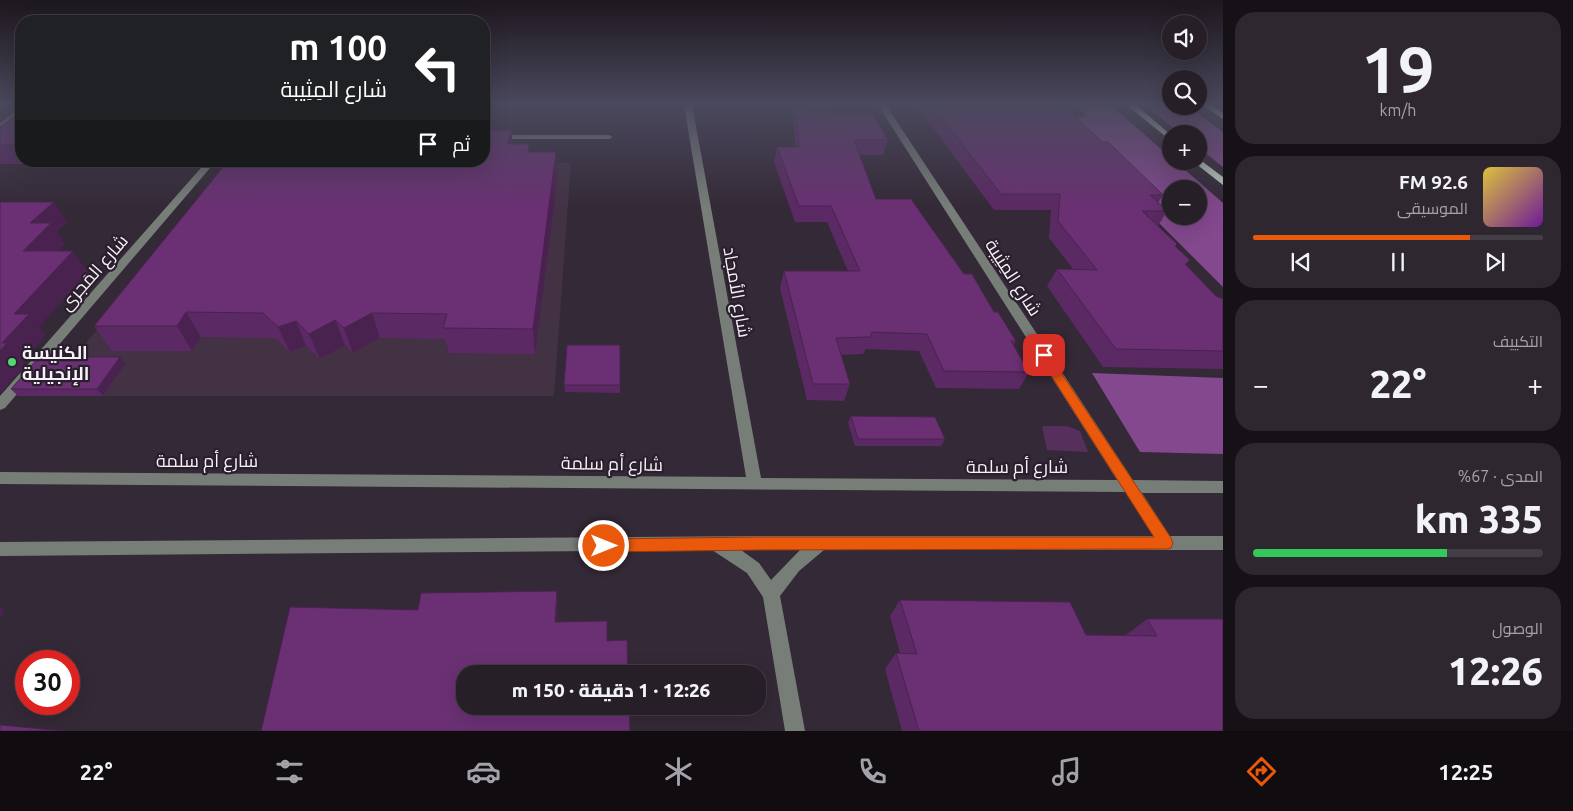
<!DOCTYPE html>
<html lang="ar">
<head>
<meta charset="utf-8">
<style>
	body { margin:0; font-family:Ubuntu,Cairo,sans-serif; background:#2f2730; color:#f1f3f6; direction:rtl; height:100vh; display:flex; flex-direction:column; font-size:19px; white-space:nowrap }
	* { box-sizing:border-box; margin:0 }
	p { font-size:16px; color:#a4a2a8 }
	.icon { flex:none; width:28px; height:28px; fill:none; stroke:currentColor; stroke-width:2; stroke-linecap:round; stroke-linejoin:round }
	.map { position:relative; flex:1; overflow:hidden; direction:ltr }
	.side { display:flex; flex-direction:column; gap:12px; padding:12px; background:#151116; width:350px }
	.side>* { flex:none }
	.banner { position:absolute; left:15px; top:15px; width:475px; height:152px; border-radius:20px; box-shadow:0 5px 20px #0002,0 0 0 1px #433d45; direction:rtl; background:#202124; color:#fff; overflow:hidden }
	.tools { position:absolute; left:1162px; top:15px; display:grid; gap:10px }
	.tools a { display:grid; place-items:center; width:45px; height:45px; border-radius:50%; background:#271f28; box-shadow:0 5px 20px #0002,0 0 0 1px #433d45; font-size:25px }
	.speed { position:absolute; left:15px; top:650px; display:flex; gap:10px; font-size:25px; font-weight:700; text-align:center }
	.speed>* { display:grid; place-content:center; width:65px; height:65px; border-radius:50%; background:#271f28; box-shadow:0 5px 20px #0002,0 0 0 1px #433d45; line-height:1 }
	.speed .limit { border:8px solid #d22; background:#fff; color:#111 }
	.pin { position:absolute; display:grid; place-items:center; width:42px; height:42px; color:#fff; margin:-21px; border-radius:10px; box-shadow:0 2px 8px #0006 }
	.me { position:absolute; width:55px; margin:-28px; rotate:90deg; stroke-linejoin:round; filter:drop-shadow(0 0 4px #0008) }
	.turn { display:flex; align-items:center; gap:18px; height:105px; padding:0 20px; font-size:22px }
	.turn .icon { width:65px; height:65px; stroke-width:2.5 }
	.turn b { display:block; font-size:35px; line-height:42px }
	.then { display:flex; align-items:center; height:48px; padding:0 20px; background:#0003; gap:10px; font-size:19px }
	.big { font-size:38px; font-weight:800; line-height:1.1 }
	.side .widget { flex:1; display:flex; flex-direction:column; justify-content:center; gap:8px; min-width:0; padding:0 18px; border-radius:20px; background:#2f2730 }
	.side .dial { align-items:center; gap:0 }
	.dial b { font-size:65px; line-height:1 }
	.song { display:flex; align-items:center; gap:15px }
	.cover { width:60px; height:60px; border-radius:8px; background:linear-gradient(135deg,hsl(50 70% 55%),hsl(280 70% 35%)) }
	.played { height:5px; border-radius:2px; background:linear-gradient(90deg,#ea580c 75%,#433d45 75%) }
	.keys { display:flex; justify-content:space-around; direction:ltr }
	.heat { display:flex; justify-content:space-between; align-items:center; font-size:28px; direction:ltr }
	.charge { height:8px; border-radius:4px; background:linear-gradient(90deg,#34c759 67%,#433d45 0) }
	.trip { position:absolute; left:456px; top:665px; width:310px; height:50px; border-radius:20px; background:#271f28; box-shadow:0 5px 20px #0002,0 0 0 1px #433d45; font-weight:800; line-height:50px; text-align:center; direction:rtl }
	.tab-bar { display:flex; height:80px; justify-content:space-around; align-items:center; background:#100c10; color:#a4a2a8 }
	.tab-bar .icon { width:35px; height:35px }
	.tab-bar .active { color:#ea580c }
	.tab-bar b { font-size:22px; color:#f1f3f6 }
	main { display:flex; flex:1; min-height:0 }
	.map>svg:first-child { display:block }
</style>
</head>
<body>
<main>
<section class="side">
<div class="widget dial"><b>19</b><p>km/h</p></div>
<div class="widget">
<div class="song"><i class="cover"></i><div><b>92.6 FM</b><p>الموسيقى</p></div></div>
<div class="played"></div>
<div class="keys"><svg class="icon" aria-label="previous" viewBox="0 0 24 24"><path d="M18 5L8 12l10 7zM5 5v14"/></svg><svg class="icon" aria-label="pause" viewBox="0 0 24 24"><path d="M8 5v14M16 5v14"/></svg><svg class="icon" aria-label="next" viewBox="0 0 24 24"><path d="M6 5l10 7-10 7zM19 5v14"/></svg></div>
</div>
<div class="widget"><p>التكييف</p>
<div class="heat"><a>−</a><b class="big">22°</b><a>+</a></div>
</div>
<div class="widget"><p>المدى · 67%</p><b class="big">335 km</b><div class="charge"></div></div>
<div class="widget"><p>الوصول</p><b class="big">12:26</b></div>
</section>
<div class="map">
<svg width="1223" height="731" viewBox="0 0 1223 731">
	<rect width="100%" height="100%" fill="#342936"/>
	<path fill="#423244" d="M240 161 571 163 554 396H41Z"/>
	<path fill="#572f5d" d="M1042 426H1067L1080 431 1088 452 1047 450Z"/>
	<g fill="#83488d" fill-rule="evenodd">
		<path d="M1076 105H1111L1171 158V161H1175L1223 203V287L1152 216 1068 119 1087 116ZM1171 189H1199V216H1171Z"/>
		<path d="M1145 105 1188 106 1223 132V167L1199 148V134H1181Z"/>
		<path d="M1092 373 1223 378V454L1140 452Z"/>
	</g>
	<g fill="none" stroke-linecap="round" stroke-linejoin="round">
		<g fill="#777e78" fill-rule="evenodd">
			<path d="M684 105H692L761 478 1117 480 878 105H886L1133 480 1223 481V493H1142L1170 536H1223V550H824L799 571 780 596 805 731H785L763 597 747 573 712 550 0 556V542L759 536H1153L1125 492 0 484V472L746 477ZM741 550H800L771 580 759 563Z"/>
			<path d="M18 110H21V115L0 129V123Z"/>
			<path d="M484 135H609L613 137 609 139H484Z"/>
			<path d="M207 161H216L5 408 0 410V396Z"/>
		</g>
		<g fill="#c0cfc2" fill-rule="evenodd">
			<path d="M1127 105H1136L1171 135V141Z"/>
			<path d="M1203 105H1212L1223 113V119Z"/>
			<path d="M1199 159 1223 177V185L1195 163 1194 161H1199Z"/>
		</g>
	</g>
	<g fill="#5b2963">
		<path d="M790 105H839L826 113 888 140 883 155H859L876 199 964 274 994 312 1016 341 1013 346 1029 372 1019 389 936 388 919 351 866 349 863 354 841 355 850 384 844 401 807 400 780 288 784 271H848L827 222H795L774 162 777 147H795L793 106H790Z"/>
		<path d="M916 105H1063L1102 142 1163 195 1158 203 1167 211 1158 226 1175 246 1190 260 1186 265 1216 296 1223 299V369L1103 367 1047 286 1057 269H1073L1049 238 1051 210H994Z"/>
		<path d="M21 112V161H113L110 164H0V127Z"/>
		<path d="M513 144 530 152 558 175 535 354 449 353 445 339 380 338 353 353 345 345 320 359 306 346 290 352 275 338 201 337 192 351H112L94 326Z"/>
		<path d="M620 345V393L565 392 564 385Z"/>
		<path d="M125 364 103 396H18L11 389Z"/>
		<path d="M851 416 945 439 941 446H855L848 423Z"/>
		<path d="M900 600 1086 635H1126L1147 619 1223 731H902L885 669 896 653H900L890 616Z"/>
	</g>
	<g fill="#4a2250">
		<path d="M818 105H839L802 128 805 113Z"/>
		<path d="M511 130 514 153 508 144Z"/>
		<path d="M556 152 558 175 535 354 533 329Z"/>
		<path d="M54 202 67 222 57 232 65 244 38 272 23 251 30 223Z"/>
		<path d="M73 251 88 272 39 327 46 335 23 362 25 365 0 394V351L2 343 14 314Z"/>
		<path d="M186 312 201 337 192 351 177 326Z"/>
		<path d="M372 313 380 338 353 353 344 328Z"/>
		<path d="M335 320 345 345 320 359 309 334Z"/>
		<path d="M296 321 306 346 290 352 278 327Z"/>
		<path d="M120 357 125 364 103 396 97 389Z"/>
		<path d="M557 591 558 604 557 634 555 622Z"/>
		<path d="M0 607 5 610 0 618Z"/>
	</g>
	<g fill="#6a3073" stroke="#4a2250">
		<path d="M796 105H818L805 113H872L888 140H854L876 199H911L964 274H972L994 312H998L1016 341H1011L1029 372 944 371 927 334 872 332 870 337 836 338 850 384H813L784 271H860L831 206H799L777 147H799Z"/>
		<path d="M932 105H1063L1102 142H1108L1163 195H1150L1167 211H1142L1177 244 1175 246 1190 260 1185 264 1216 296 1223 299V351L1116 349 1057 269 1097 270 1058 221 1060 194H1001Z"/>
		<path d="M21 112V145H0V127Z"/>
		<path d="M484 130H511L508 144H529L528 152H556L533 329 443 328 447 314 372 313 344 328 335 320 309 334 296 321 278 327 263 313 186 312 177 326H94L228 161H484Z"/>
		<path d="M0 202H54L30 223H51L23 251H73L14 314H29L2 343H7L0 351Z"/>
		<path d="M567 345H620V385H564Z"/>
		<path d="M39 357H120L97 389H11Z"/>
		<path d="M851 416 935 417 945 439H858Z"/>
		<path d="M557 591 555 622 607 621V641L627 640 628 674H465V706H629L630 731H261L290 607 418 610 421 593Z"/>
		<path d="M900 600 1070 602 1086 635 1157 636 1147 619H1223V731H919L896 653 917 654Z"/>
		<path d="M0 725 65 731H0Z"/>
	</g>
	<linearGradient id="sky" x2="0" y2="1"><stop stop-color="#1d171e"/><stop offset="0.5" stop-color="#4a495d"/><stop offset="1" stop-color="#4a495d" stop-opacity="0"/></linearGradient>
	<rect width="1223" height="208" fill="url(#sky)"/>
	<path fill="#ea580c" stroke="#983908" d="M1044 351 1048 353 1171 538 1173 543 1171 548 1166 549 759 550 604 552 599 550 597 546 599 541 604 539 759 537H1154L1038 355Z"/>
	<circle fill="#53d673" stroke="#2a1f2c" stroke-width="2" cx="12" cy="362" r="5"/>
	<g text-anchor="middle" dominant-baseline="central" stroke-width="4.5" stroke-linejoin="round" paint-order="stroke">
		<g font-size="18" fill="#f7f0f8" stroke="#2a1f2c">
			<text transform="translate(93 272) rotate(-49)">شارع المَجرى</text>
			<text transform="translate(1014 277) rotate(57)">شارع المِثِيبة</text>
			<text transform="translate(738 292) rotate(80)">شارع الأمجاد</text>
			<text x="207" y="460">شارع أم سلمة</text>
			<text transform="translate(612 463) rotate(1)">شارع أم سلمة</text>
			<text x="1017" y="466">شارع أم سلمة</text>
		</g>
		<g font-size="18" font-weight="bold" fill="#f7f0f8" stroke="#2a1f2c" text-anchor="start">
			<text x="22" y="352">الكنيسة<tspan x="22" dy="21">الإنجيلية</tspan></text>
		</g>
	</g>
</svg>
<div class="tools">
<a><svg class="icon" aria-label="sound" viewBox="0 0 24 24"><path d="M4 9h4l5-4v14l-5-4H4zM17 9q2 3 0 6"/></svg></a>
<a><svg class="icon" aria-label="search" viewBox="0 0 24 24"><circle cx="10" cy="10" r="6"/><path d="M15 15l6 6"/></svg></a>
<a>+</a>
<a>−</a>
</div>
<div class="speed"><div class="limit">30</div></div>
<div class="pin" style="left:1044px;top:355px;background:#d93025"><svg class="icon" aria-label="arrive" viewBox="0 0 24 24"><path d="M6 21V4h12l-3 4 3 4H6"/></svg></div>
<svg class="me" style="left:604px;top:546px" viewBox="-20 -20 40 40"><circle r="17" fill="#ea580c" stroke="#fff" stroke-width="3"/><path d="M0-11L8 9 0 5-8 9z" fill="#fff"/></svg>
<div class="trip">12:26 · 1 دقيقة · 150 m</div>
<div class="banner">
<div class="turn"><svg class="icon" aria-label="left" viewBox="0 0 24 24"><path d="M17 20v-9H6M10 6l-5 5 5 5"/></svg><div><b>100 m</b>شارع المِثِيبة</div></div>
<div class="then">ثم<svg class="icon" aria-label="arrive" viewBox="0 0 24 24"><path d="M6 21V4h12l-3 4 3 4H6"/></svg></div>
</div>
</div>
</main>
<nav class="tab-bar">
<b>12:25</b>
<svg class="icon active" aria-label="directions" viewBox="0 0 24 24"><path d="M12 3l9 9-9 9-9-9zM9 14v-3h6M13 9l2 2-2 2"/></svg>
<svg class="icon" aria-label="music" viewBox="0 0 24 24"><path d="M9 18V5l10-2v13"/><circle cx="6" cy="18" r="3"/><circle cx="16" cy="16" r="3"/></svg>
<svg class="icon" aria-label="phone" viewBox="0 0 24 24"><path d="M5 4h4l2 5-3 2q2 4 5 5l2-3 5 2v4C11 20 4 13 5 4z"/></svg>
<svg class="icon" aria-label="climate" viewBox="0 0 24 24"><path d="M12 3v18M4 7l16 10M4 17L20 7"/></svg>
<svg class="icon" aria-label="car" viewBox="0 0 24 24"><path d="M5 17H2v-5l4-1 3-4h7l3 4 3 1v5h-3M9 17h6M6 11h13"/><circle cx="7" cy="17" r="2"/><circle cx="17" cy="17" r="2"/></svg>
<svg class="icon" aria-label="filters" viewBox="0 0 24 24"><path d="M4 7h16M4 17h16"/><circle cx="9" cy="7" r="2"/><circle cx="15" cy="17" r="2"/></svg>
<b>22°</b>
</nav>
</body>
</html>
